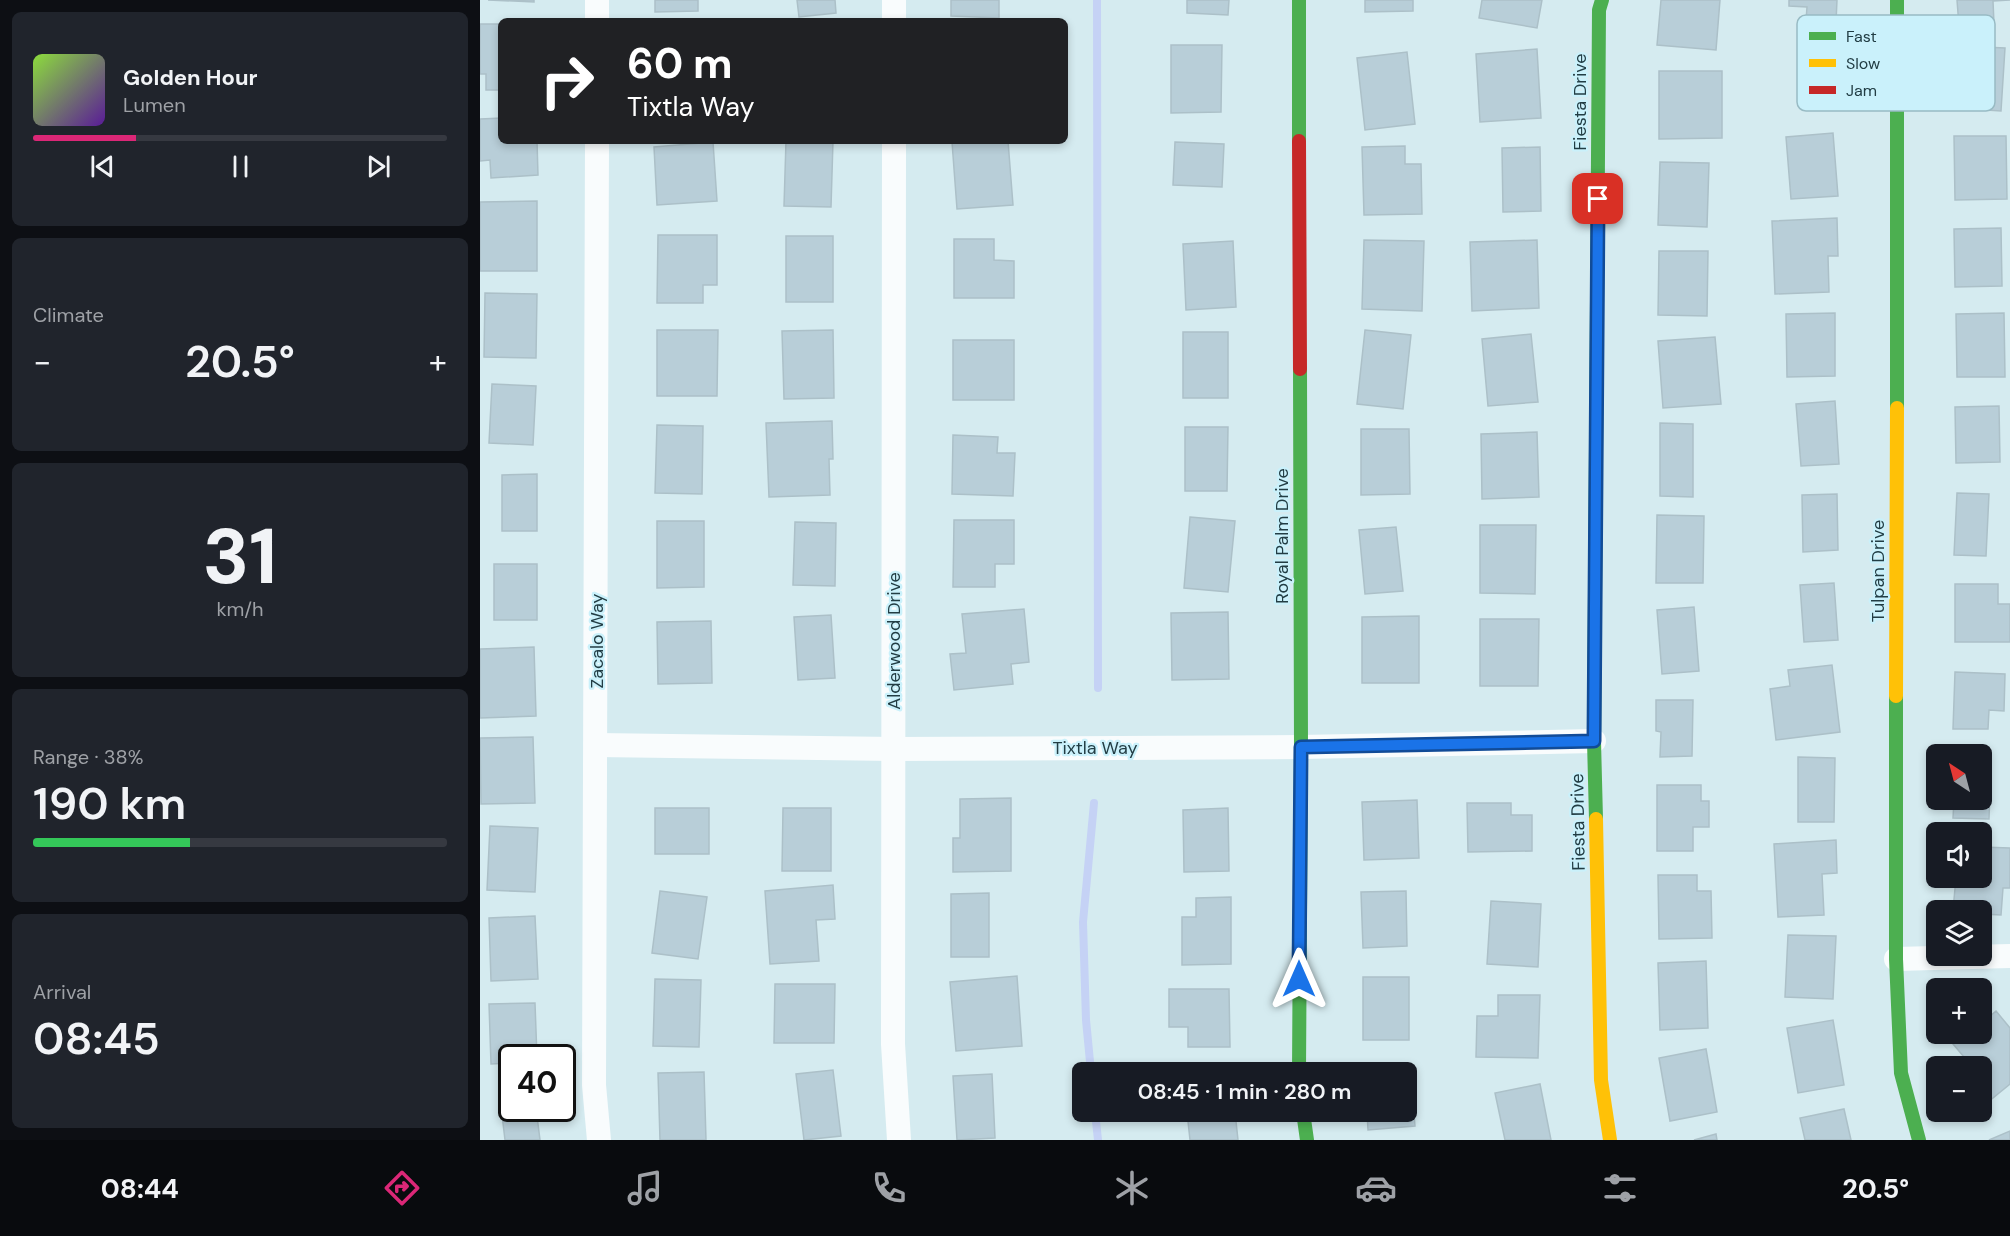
<!DOCTYPE html>
<html lang="en">
<head>
<meta charset="utf-8">
<style>
	body { margin:0; font-family:"DM Sans",sans-serif; background:#20242c; color:#f1f3f6; height:100vh; display:flex; flex-direction:column; font-size:22px; white-space:nowrap }
	* { box-sizing:border-box; margin:0 }
	p { font-size:20px; color:#9ea1a6 }
	.icon { flex:none; width:33px; height:33px; fill:none; stroke:currentColor; stroke-width:2; stroke-linecap:round; stroke-linejoin:round }
	.map { position:relative; flex:1; overflow:hidden }
	.panel { display:flex; flex-direction:column; gap:12px; padding:12px; background:#0d0f14; width:480px }
	.panel>* { flex:none }
	.banner { position:absolute; left:18px; top:18px; width:570px; height:126px; border-radius:9px; box-shadow:0 3px 9px #0003; background:#202124; color:#fff; overflow:hidden }
	.needle { width:39px; rotate:324deg }
	.fabs { position:absolute; left:1446px; top:744px; display:grid; gap:12px }
	.fabs a { display:grid; place-items:center; width:66px; height:66px; border-radius:9px; background:#171b24; box-shadow:0 3px 9px #0003; font-size:30px }
	.speed { position:absolute; left:18px; top:1044px; display:flex; gap:12px; font-size:30px; font-weight:700; text-align:center }
	.speed>* { display:grid; place-content:center; width:78px; height:78px; border-radius:50%; background:#171b24; box-shadow:0 3px 9px #0003; line-height:1 }
	.speed .limit { border:3px solid #111; border-radius:9px; background:#fff; color:#111 }
	.pin { position:absolute; display:grid; place-items:center; width:51px; height:51px; color:#fff; margin:-26px; border-radius:12px; box-shadow:0 3px 9px #0006 }
	.me { position:absolute; width:66px; margin:-33px; rotate:0deg; stroke-linejoin:round; filter:drop-shadow(0 0 4px #0008) }
	.turn { display:flex; align-items:center; gap:21px; height:126px; padding:0 30px; font-size:27px }
	.turn .icon { width:78px; height:78px; stroke-width:2.5 }
	.turn b { display:block; font-size:42px; line-height:51px }
	.big { font-size:45px; font-weight:600; line-height:1.1 }
	.panel .widget { flex:1; display:flex; flex-direction:column; justify-content:center; gap:9px; min-width:0; padding:0 21px; border-radius:9px; background:#20242c }
	.panel .dial { align-items:center; gap:0 }
	.dial b { font-size:78px; line-height:1 }
	.song { display:flex; align-items:center; gap:18px }
	.cover { width:72px; height:72px; border-radius:9px; background:linear-gradient(135deg,hsl(90 70% 55%),hsl(270 70% 35%)) }
	.played { height:6px; border-radius:3px; background:linear-gradient(90deg,#db2777 25%,#363941 25%) }
	.keys { display:flex; justify-content:space-around; direction:ltr }
	.heat { display:flex; justify-content:space-between; align-items:center; font-size:33px; direction:ltr }
	.charge { height:9px; border-radius:4px; background:linear-gradient(90deg,#34c759 38%,#363941 0) }
	.trip { position:absolute; left:592px; top:1062px; width:345px; height:60px; border-radius:9px; background:#171b24; box-shadow:0 3px 9px #0003; font-weight:600; line-height:60px; text-align:center }
	.dock { display:flex; height:96px; justify-content:space-around; align-items:center; background:#090b0e; color:#9ea1a6 }
	.dock .icon { width:42px; height:42px }
	.dock .active { color:#db2777 }
	.dock b { font-size:27px; color:#f1f3f6 }
	main { display:flex; flex:1; min-height:0 }
	.map>svg:first-child { display:block }
</style>
</head>
<body>
<main>
<section class="panel">
<div class="widget">
<div class="song"><i class="cover"></i><div><b>Golden Hour</b><p>Lumen</p></div></div>
<div class="played"></div>
<div class="keys"><svg class="icon" aria-label="previous" viewBox="0 0 24 24"><path d="M18 5L8 12l10 7zM5 5v14"/></svg><svg class="icon" aria-label="pause" viewBox="0 0 24 24"><path d="M8 5v14M16 5v14"/></svg><svg class="icon" aria-label="next" viewBox="0 0 24 24"><path d="M6 5l10 7-10 7zM19 5v14"/></svg></div>
</div>
<div class="widget"><p>Climate</p>
<div class="heat"><a>−</a><b class="big">20.5°</b><a>+</a></div>
</div>
<div class="widget dial"><b>31</b><p>km/h</p></div>
<div class="widget"><p>Range · 38%</p><b class="big">190 km</b><div class="charge"></div></div>
<div class="widget"><p>Arrival</p><b class="big">08:45</b></div>
</section>
<div class="map">
<svg width="1530" height="1140" viewBox="0 0 1530 1140">
	<rect width="100%" height="100%" fill="#d5ebf0"/>
	<g fill="none" stroke-linecap="round" stroke-linejoin="round">
		<g stroke="#c5d2f5" stroke-width="8">
			<path d="M617 0 618 688"/>
			<path d="M611 1072 606 1020 603 922 614 803"/>
			<path d="M615 1112 618 1140"/>
		</g>
	</g>
	<g fill="#b8ced8" stroke="#acc0c8" stroke-width="1.5">
		<path d="M8 0H54V2Z"/>
		<path d="M175 0H218V11L175 12Z"/>
		<path d="M317 0H355L356 13 319 17Z"/>
		<path d="M471 0H519V18L471 16Z"/>
		<path d="M707 0H749L748 15 707 13Z"/>
		<path d="M885 0H933V11L885 12Z"/>
		<path d="M1002 0H1062L1057 28 999 18Z"/>
		<path d="M1181 0H1240L1236 50 1177 45Z"/>
		<path d="M1309 0H1357L1356 22 1326 21 1327 7 1309 6Z"/>
		<path d="M1477 0H1530L1513 1 1514 24 1479 26Z"/>
		<path d="M0 24H21V90H6V74H0Z"/>
		<path d="M691 45H742L741 112 691 113Z"/>
		<path d="M1478 46 1525 48 1521 111 1474 108Z"/>
		<path d="M1057 49 1061 118 1000 122 996 54Z"/>
		<path d="M927 52 935 124 885 130 877 58Z"/>
		<path d="M1179 71H1242V138L1179 139Z"/>
		<path d="M21 118V141H57L58 175 11 178 10 160 0 161V119Z"/>
		<path d="M1353 133 1358 196 1311 199 1306 137Z"/>
		<path d="M1474 136H1526L1527 199 1475 200Z"/>
		<path d="M306 141H353L351 207 304 206Z"/>
		<path d="M489 141H528L533 205 477 209 472 142Z"/>
		<path d="M233 142 237 201 177 205 174 147Z"/>
		<path d="M695 142 744 144 742 187 693 185Z"/>
		<path d="M925 146V164H941L942 214 884 215 882 147Z"/>
		<path d="M1060 147 1061 211 1023 212 1022 148Z"/>
		<path d="M1180 162 1229 163 1227 227 1178 225Z"/>
		<path d="M57 201V271H0V202Z"/>
		<path d="M1357 218 1358 256H1348L1349 292 1295 294 1292 221Z"/>
		<path d="M1521 228 1522 286 1475 287 1474 229Z"/>
		<path d="M178 235H237V285H223V303H177Z"/>
		<rect x="306" y="236" width="47" height="66"/>
		<path d="M474 239H514V260L534 261V298H474Z"/>
		<path d="M884 240 944 241 942 311 882 309Z"/>
		<path d="M1057 240 1059 308 992 311 990 242Z"/>
		<path d="M753 241 756 307 706 310 703 244Z"/>
		<path d="M1179 251H1228L1227 316 1178 315Z"/>
		<path d="M5 293 57 294 56 358 4 357Z"/>
		<path d="M1355 313V376L1307 377 1306 314Z"/>
		<path d="M1524 313 1525 377H1477L1476 314Z"/>
		<path d="M177 330H238L237 396H177Z"/>
		<path d="M353 330 354 398 304 399 302 331Z"/>
		<path d="M885 330 931 335 923 409 877 404Z"/>
		<rect x="703" y="332" width="45" height="66"/>
		<path d="M1051 334 1058 402 1008 406 1002 339Z"/>
		<path d="M1235 337 1241 404 1183 408 1178 341Z"/>
		<rect x="473" y="340" width="61" height="60"/>
		<path d="M12 384 56 386 53 445 9 443Z"/>
		<path d="M1355 401 1359 464 1321 466 1316 404Z"/>
		<path d="M1519 406 1520 462 1476 463 1475 407Z"/>
		<path d="M352 421 353 459H349L350 495 289 497 286 423Z"/>
		<path d="M1180 423 1213 424V497L1180 496Z"/>
		<path d="M177 425 223 426 222 494 175 493Z"/>
		<path d="M705 427H748L747 491H705Z"/>
		<path d="M881 429H929L930 494 881 495Z"/>
		<path d="M1057 432 1059 497 1002 499 1001 434Z"/>
		<path d="M473 435 518 437 517 453H535L533 496 472 494Z"/>
		<path d="M57 474V531H22V475Z"/>
		<path d="M1477 493 1509 494 1506 556 1474 555Z"/>
		<path d="M1357 494 1358 550 1323 552 1322 495Z"/>
		<path d="M1177 515 1224 516 1223 583H1176Z"/>
		<path d="M710 517 755 521 748 592 704 588Z"/>
		<path d="M474 520H534V564H515V587H473Z"/>
		<path d="M177 521H224V587L177 588Z"/>
		<path d="M315 522 356 523 355 586 313 585Z"/>
		<path d="M1000 525H1056L1055 594 1000 593Z"/>
		<path d="M916 527 923 591 885 594 879 530Z"/>
		<rect x="14" y="564" width="43" height="56"/>
		<path d="M1354 583 1358 640 1324 642 1320 585Z"/>
		<path d="M1475 584H1518V604H1530V642H1475Z"/>
		<path d="M1214 607 1219 671 1182 674 1177 610Z"/>
		<path d="M544 609 549 662 531 664 533 684 474 690 470 654 486 653 482 614Z"/>
		<path d="M748 612 749 679 692 680 691 613Z"/>
		<path d="M351 615 355 678 318 680 314 617Z"/>
		<path d="M939 616V683H882V617Z"/>
		<path d="M1000 619H1059L1058 686H1000Z"/>
		<path d="M231 621 232 683 178 684 177 622Z"/>
		<path d="M54 647 56 716 0 718V649Z"/>
		<path d="M1352 665 1360 732 1296 740 1290 689 1310 686 1308 670Z"/>
		<path d="M1475 672 1525 674 1524 711 1509 710 1508 729H1473Z"/>
		<path d="M1176 700H1213L1212 756 1180 757 1181 732 1176 731Z"/>
		<path d="M53 737 55 803 1 804 0 738Z"/>
		<path d="M1318 757 1355 758 1354 822H1318Z"/>
		<path d="M1502 762H1511L1509 819 1473 818 1474 800H1502Z"/>
		<path d="M1177 785H1221V801H1229V827H1213V851H1177Z"/>
		<path d="M531 798V871L473 872V838H480V799Z"/>
		<path d="M937 800 939 858 884 860 882 802Z"/>
		<path d="M987 803H1031V815H1052V851L988 852Z"/>
		<rect x="175" y="808" width="54" height="46"/>
		<path d="M303 808H351V871H302Z"/>
		<path d="M748 808 749 871 704 872 703 810Z"/>
		<path d="M10 826 58 828 55 892 7 890Z"/>
		<path d="M1356 840 1357 873 1342 874 1344 915 1298 917 1294 844Z"/>
		<path d="M1502 847 1530 848V888H1523L1521 915 1502 914V910H1473L1476 878H1502Z"/>
		<path d="M1178 875H1217V891H1231L1232 938 1179 939Z"/>
		<path d="M353 885 355 919 336 920 339 961 290 964 285 891Z"/>
		<path d="M180 891 227 897 218 959 172 953Z"/>
		<path d="M926 891 927 946 883 948 881 892Z"/>
		<path d="M509 893V957H471V894Z"/>
		<path d="M751 897V964L702 965V917H716V898Z"/>
		<path d="M1011 901 1061 904 1058 967 1007 964Z"/>
		<path d="M55 916 58 979 11 981 9 918Z"/>
		<path d="M1308 935 1356 936 1353 999 1305 997Z"/>
		<path d="M1226 961 1228 1028 1180 1030 1178 963Z"/>
		<path d="M537 976 542 1046 476 1051 470 982Z"/>
		<rect x="883" y="977" width="46" height="63"/>
		<path d="M175 979 221 980 219 1047 173 1046Z"/>
		<path d="M295 984H355L354 1043H294Z"/>
		<path d="M689 989H749L750 1047H708V1027H689Z"/>
		<path d="M1018 995H1060L1058 1058 996 1057 997 1016H1018Z"/>
		<path d="M55 1003 57 1058H32V1063L11 1064 9 1004Z"/>
		<path d="M1516 1011 1530 1028V1084L1502 1107V1066H1473L1484 1057 1468 1038 1473 1034H1502V1023Z"/>
		<path d="M1353 1020 1364 1085 1318 1093 1307 1028Z"/>
		<path d="M1226 1049 1237 1112 1190 1121 1179 1058Z"/>
		<path d="M930 1064 935 1126 888 1130 887 1112H927V1072H883V1068Z"/>
		<path d="M353 1070 361 1136 324 1140 316 1074Z"/>
		<path d="M224 1072 226 1140H180L178 1073Z"/>
		<path d="M512 1074 515 1138 477 1140 473 1076Z"/>
		<path d="M1060 1084 1071 1140H1025L1015 1093Z"/>
		<path d="M32 1097V1108H56L60 1140H25L20 1098Z"/>
		<path d="M1364 1109 1371 1140H1325L1320 1118Z"/>
		<path d="M707 1112H755L758 1140H710Z"/>
		<path d="M1530 1131V1140H1509Z"/>
		<path d="M1236 1134 1237 1140H1214Z"/>
	</g>
	<g fill="none" stroke-linecap="round" stroke-linejoin="round">
		<g stroke="#f9fcfd" stroke-width="24">
			<path d="M414 0V21"/>
			<path d="M117 21V0"/>
			<path d="M117 141 114 1085 119 1140"/>
			<path d="M414 141 413 1044 419 1140"/>
			<path d="M117 745 414 749 821 747 1114 741"/>
			<path d="M1416 959 1530 956"/>
		</g>
		<g stroke="#4caf50" stroke-width="14">
			<path d="M819 0V141"/>
			<path d="M1417 408V0"/>
			<path d="M1416 696V959L1421 1073 1439 1140"/>
			<path d="M1116 819 1114 741 1119 10 1122 0"/>
			<path d="M819 1072 821 747 820 369"/>
			<path d="M823 1112 827 1140"/>
		</g>
		<g stroke="#ffc107" stroke-width="14">
			<path d="M1416 696 1417 408"/>
			<path d="M1116 819 1121 1080 1130 1140"/>
		</g>
		<path stroke="#c62828" stroke-width="14" d="M819 141 820 369"/>
	</g>
	<g fill="none" stroke-linecap="round" stroke-linejoin="round">
		<defs>
			<path id="route" d="M819 979 821 747 1114 741 1118 199"/>
		</defs>
		<use href="#route" stroke="#114b97" stroke-width="15"/>
		<use href="#route" stroke="#1a73e8" stroke-width="10"/>
	</g>
	<g text-anchor="middle" dominant-baseline="central" stroke-width="4.5" stroke-linejoin="round" paint-order="stroke">
		<g font-size="18" fill="#223d44" stroke="#caf1fb">
			<text transform="translate(1100 102) rotate(-90)">Fiesta Drive</text>
			<text transform="translate(802 536) rotate(-90)">Royal Palm Drive</text>
			<text transform="translate(1398 571) rotate(-90)">Tulpan Drive</text>
			<text transform="translate(117 641) rotate(-90)">Zacalo Way</text>
			<text transform="translate(414 641) rotate(-90)">Alderwood Drive</text>
			<text x="615" y="748">Tixtla Way</text>
			<text transform="translate(1098 822) rotate(-91)">Fiesta Drive</text>
		</g>
	</g>
	<rect x="1317" y="15" width="198" height="96" rx="9" fill="#caf1fb" stroke="#98bbc4" stroke-width="1.5"/>
	<rect x="1329" y="32" width="27" height="8" fill="#4caf50"/>
	<rect x="1329" y="59" width="27" height="8" fill="#ffc107"/>
	<rect x="1329" y="86" width="27" height="8" fill="#c62828"/>
	<g font-size="16" fill="#223d44">
		<text x="1366" y="42">Fast</text>
		<text x="1366" y="69">Slow</text>
		<text x="1366" y="96">Jam</text>
	</g>
</svg>
<div class="fabs">
<a><svg class="needle" viewBox="-14 -14 28 28"><path d="M0-13l5 13h-10z" fill="#e53935"/><path d="M0 13l5-13h-10z" fill="#9ea1a6"/></svg></a>
<a><svg class="icon" aria-label="sound" viewBox="0 0 24 24"><path d="M4 9h4l5-4v14l-5-4H4zM17 9q2 3 0 6"/></svg></a>
<a><svg class="icon" aria-label="layers" viewBox="0 0 24 24"><path d="M12 4l9 5-9 5-9-5zM3 14l9 5 9-5"/></svg></a>
<a>+</a>
<a>−</a>
</div>
<div class="speed"><div class="limit">40</div></div>
<div class="pin" style="left:1118px;top:199px;background:#d93025"><svg class="icon" aria-label="arrive" viewBox="0 0 24 24"><path d="M6 21V4h12l-3 4 3 4H6"/></svg></div>
<svg class="me" style="left:819px;top:979px" viewBox="-20 -20 40 40"><path d="M0-17L14 15 0 8-14 15z" fill="#1a73e8" stroke="#fff" stroke-width="4"/></svg>
<div class="trip">08:45 · 1 min · 280 m</div>
<div class="banner">
<div class="turn"><svg class="icon" aria-label="right" viewBox="0 0 24 24"><path d="M7 20v-9h11M14 6l5 5-5 5"/></svg><div><b>60 m</b>Tixtla Way</div></div>
</div>
</div>
</main>
<nav class="dock">
<b>08:44</b>
<svg class="icon active" aria-label="directions" viewBox="0 0 24 24"><path d="M12 3l9 9-9 9-9-9zM9 14v-3h6M13 9l2 2-2 2"/></svg>
<svg class="icon" aria-label="music" viewBox="0 0 24 24"><path d="M9 18V5l10-2v13"/><circle cx="6" cy="18" r="3"/><circle cx="16" cy="16" r="3"/></svg>
<svg class="icon" aria-label="phone" viewBox="0 0 24 24"><path d="M5 4h4l2 5-3 2q2 4 5 5l2-3 5 2v4C11 20 4 13 5 4z"/></svg>
<svg class="icon" aria-label="climate" viewBox="0 0 24 24"><path d="M12 3v18M4 7l16 10M4 17L20 7"/></svg>
<svg class="icon" aria-label="car" viewBox="0 0 24 24"><path d="M5 17H2v-5l4-1 3-4h7l3 4 3 1v5h-3M9 17h6M6 11h13"/><circle cx="7" cy="17" r="2"/><circle cx="17" cy="17" r="2"/></svg>
<svg class="icon" aria-label="filters" viewBox="0 0 24 24"><path d="M4 7h16M4 17h16"/><circle cx="9" cy="7" r="2"/><circle cx="15" cy="17" r="2"/></svg>
<b>20.5°</b>
</nav>
</body>
</html>
